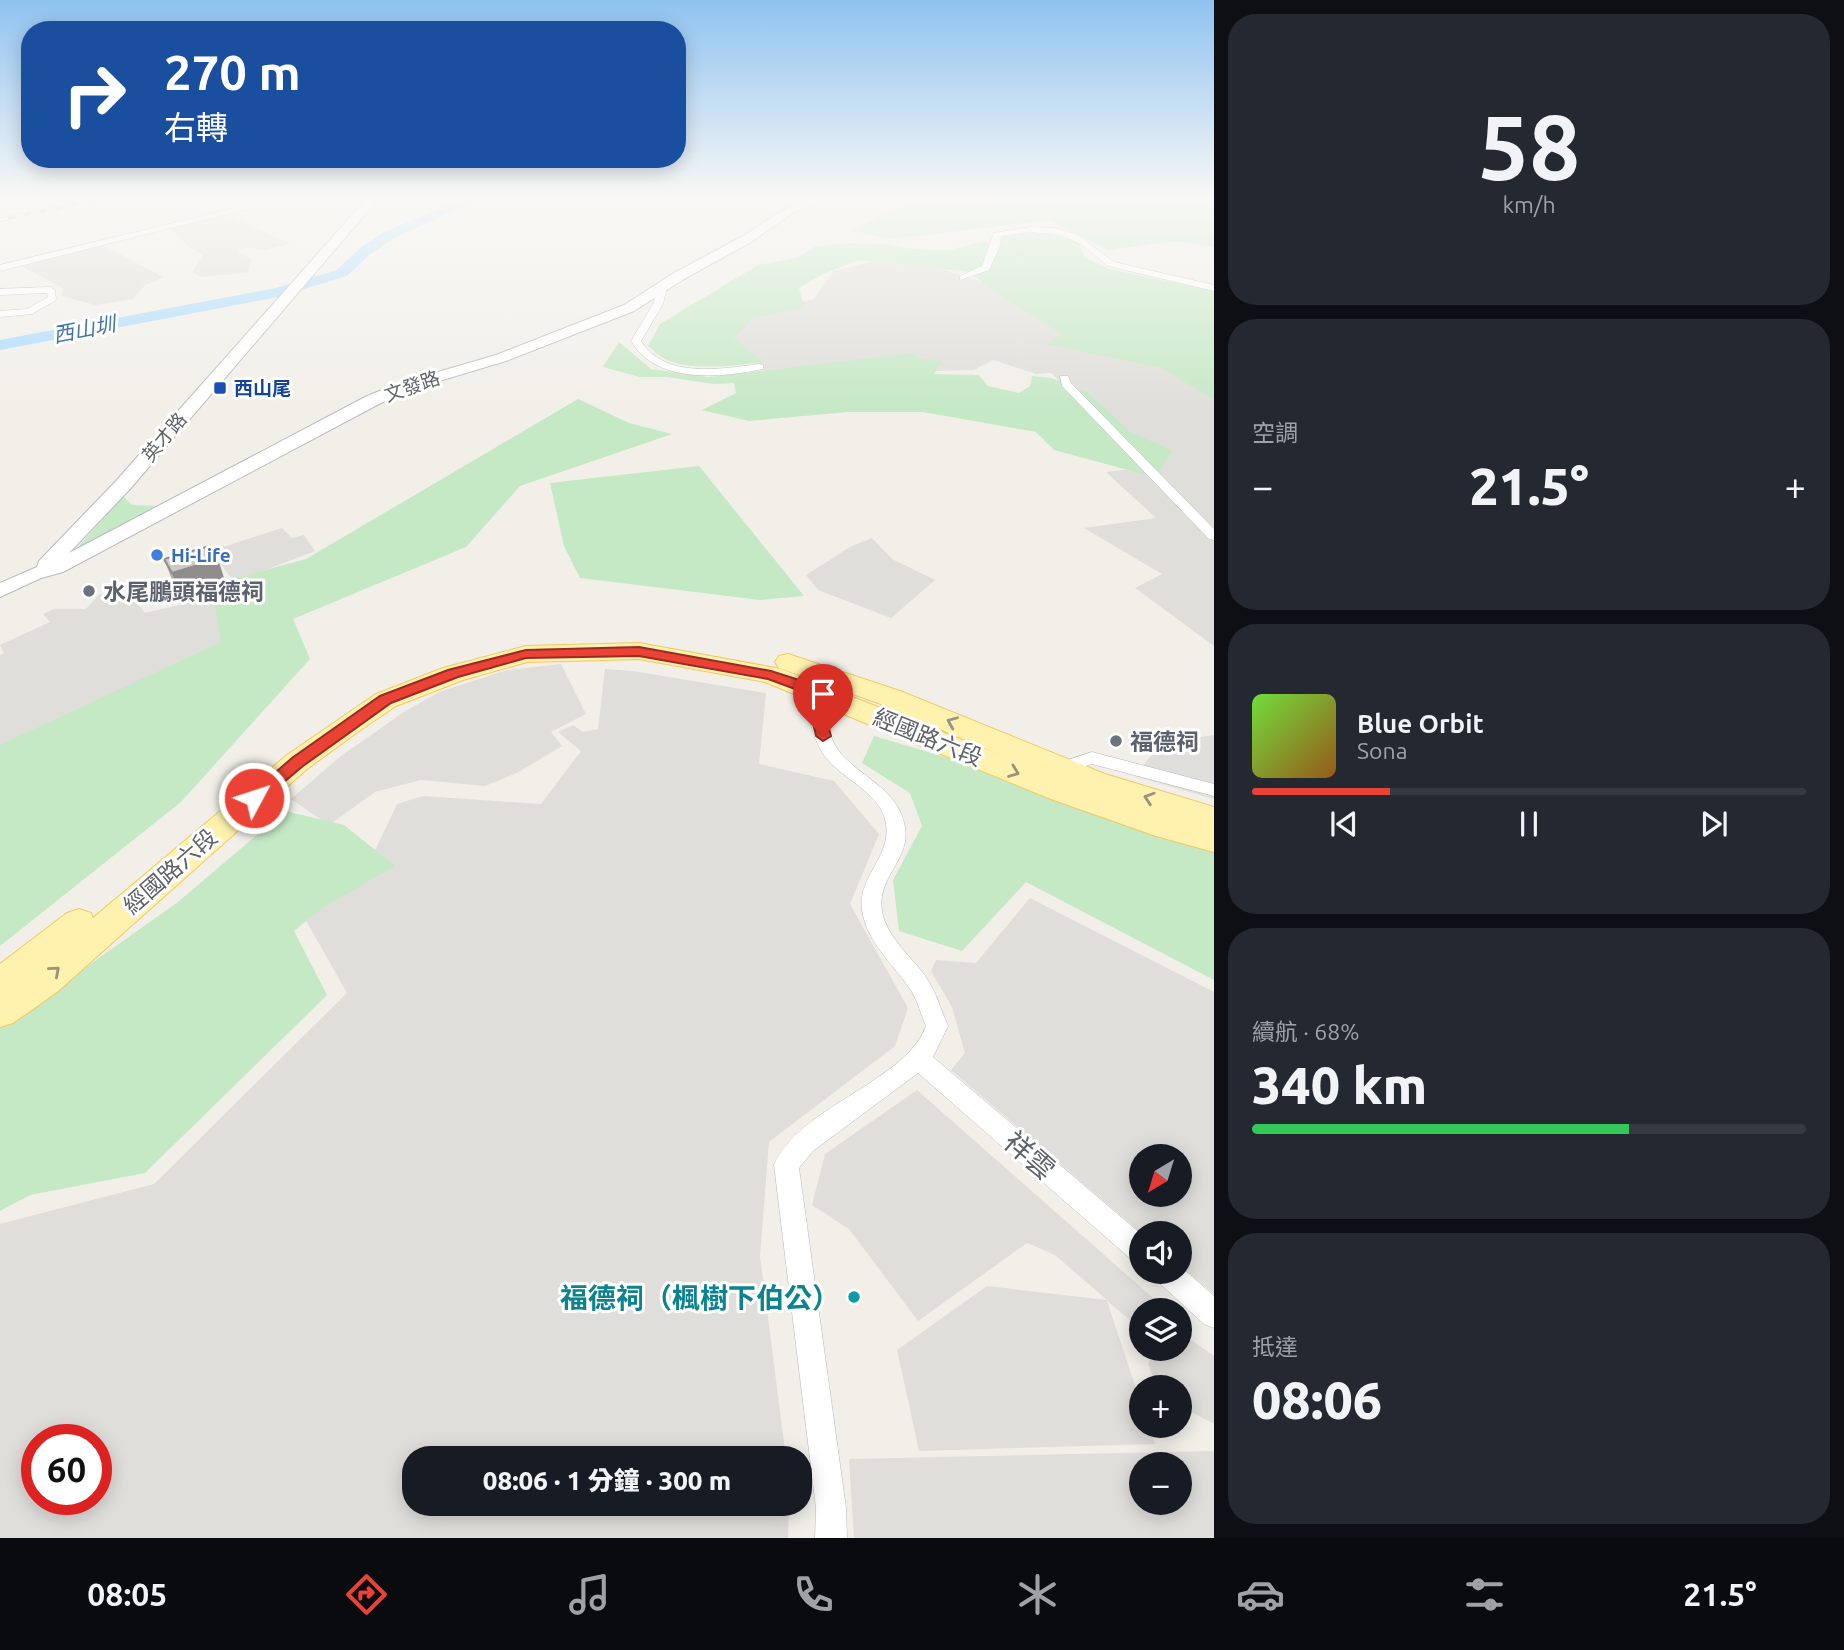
<!DOCTYPE html>
<html lang="zh-TW">
<head>
<meta charset="utf-8">
<style>
	body { margin:0; font-family:Ubuntu,"Noto Sans TC",sans-serif; background:#242831; color:#f1f3f6; height:100vh; display:flex; flex-direction:column; font-size:26px; white-space:nowrap }
	* { box-sizing:border-box; margin:0 }
	p { font-size:23px; color:#9ea1a6 }
	.icon { flex:none; width:38px; height:38px; fill:none; stroke:currentColor; stroke-width:2; stroke-linecap:round; stroke-linejoin:round }
	.map { position:relative; flex:1; overflow:hidden }
	.panel { display:flex; flex-direction:column; gap:14px; padding:14px; background:#0d0f14; width:630px }
	.panel>* { flex:none }
	.top-card { position:absolute; left:21px; top:21px; width:665px; height:147px; border-radius:28px; box-shadow:0 4px 18px #0003; background:#1a4fa0; color:#fff; overflow:hidden }
	.needle { width:46px; rotate:218deg }
	.fabs { position:absolute; left:1129px; top:1144px; display:grid; gap:14px }
	.fabs a { display:grid; place-items:center; width:63px; height:63px; border-radius:50%; background:#171b24; box-shadow:0 4px 18px #0003; font-size:35px }
	.speed { position:absolute; left:21px; top:1424px; display:flex; gap:14px; font-size:35px; font-weight:700; text-align:center }
	.speed>* { display:grid; place-content:center; width:91px; height:91px; border-radius:50%; background:#171b24; box-shadow:0 4px 18px #0003; line-height:1 }
	.speed .limit { border:10px solid #d22; background:#fff; color:#111 }
	.pin { position:absolute; display:grid; place-items:center; width:60px; height:60px; color:#fff; margin:-72px -30px; border-radius:50% 50% 50% 0; rotate:-45deg; box-shadow:0 0 7px #0007 }
	.pin .icon { rotate:45deg }
	.me { position:absolute; width:77px; margin:-38px; rotate:50deg; stroke-linejoin:round; filter:drop-shadow(0 0 5px #0008) }
	.turn { display:flex; align-items:center; gap:24px; height:147px; padding:0 28px; font-size:32px }
	.turn .icon { width:91px; height:91px; stroke-width:2.5 }
	.turn b { display:block; font-size:49px; line-height:60px }
	.big { font-size:52px; font-weight:800; line-height:1.1 }
	.panel .tile { flex:1; display:flex; flex-direction:column; justify-content:center; gap:10px; min-width:0; padding:0 24px; border-radius:28px; background:#242831 }
	.panel .dial { align-items:center; gap:0 }
	.dial b { font-size:91px; line-height:1 }
	.song { display:flex; align-items:center; gap:21px }
	.cover { width:84px; height:84px; border-radius:10px; background:linear-gradient(135deg,hsl(100 70% 55%),hsl(30 70% 35%)) }
	.played { height:7px; border-radius:4px; background:linear-gradient(90deg,#ea4335 25%,#363941 25%) }
	.keys { display:flex; justify-content:space-around; direction:ltr }
	.heat { display:flex; justify-content:space-between; align-items:center; font-size:38px; direction:ltr }
	.charge { height:10px; border-radius:5px; background:linear-gradient(90deg,#34c759 68%,#363941 0) }
	.trip { position:absolute; left:402px; top:1446px; width:410px; height:70px; border-radius:28px; background:#171b24; box-shadow:0 4px 18px #0003; font-weight:800; line-height:70px; text-align:center }
	.menu { display:flex; height:112px; justify-content:space-around; align-items:center; background:#090b0e; color:#9ea1a6 }
	.menu .icon { width:49px; height:49px }
	.menu .selected { color:#ea4335 }
	.menu b { font-size:32px; color:#f1f3f6 }
	main { display:flex; flex:1; min-height:0 }
	.map>svg:first-child { display:block }
</style>
</head>
<body>
<main>
<div class="map">
<svg width="1214" height="1538" viewBox="0 0 1214 1538">
	<rect width="100%" height="100%" fill="#f1efe8"/>
	<g fill="#e0deda" fill-rule="evenodd">
		<path d="M226 215 283 240 290 244 265 250 249 247 239 250V253L252 259 248 273 201 277 192 272 203 255 189 247 170 229Z"/>
		<path d="M103 245 163 277 145 285 133 299 95 305 62 296 63 288 21 266Z"/>
		<path d="M876 261 928 265 986 283 1176 366 1214 390V646L1135 588 1162 574 1084 528 1156 518 1106 472 1160 466 1098 419 1051 373 1036 374 993 360 974 370 768 375 721 335 750 314 814 299 834 271Z"/>
		<path d="M282 528 292 538 304 535 315 551 234 582 220 563 232 559 223 547Z"/>
		<path d="M872 538 892 559 935 580 891 618 818 590 806 575 850 547Z"/>
		<path d="M100 594H130L145 613 226 594 230 642 0 760V655L4 653 0 645 50 622 43 614 54 609H86Z"/>
		<path d="M561 664 586 714 551 732 562 746 517 773 485 786 421 780 375 792 329 825 291 799 341 756 404 712 439 692 507 670Z"/>
		<path d="M605 669 633 671 766 693 759 764 834 781 879 834 850 904 908 1008 895 1046 769 1142 760 1256 786 1458H415V1503H789L788 1538H0V1224L154 1184 347 993 296 903 371 859 397 804 423 796 541 804 581 751 558 732 573 725 583 732 598 729ZM37 1440H96V1500H37Z"/>
		<path d="M1214 735V799L1134 776 1162 743Z"/>
		<path d="M1030 898 1214 992V1294L1180 1266V1234H1142L951 1070 965 1053 952 1007 931 971 936 960 976 963ZM1141 1157H1180V1195H1141Z"/>
		<path d="M917 1090 1168 1311H1141V1329L1107 1301 1141 1403V1426H1149L1155 1444 919 1451 897 1350 987 1286 1107 1300 1055 1255 1027 1243 918 1321 849 1229 812 1205 825 1154Z"/>
		<path d="M1180 1332 1214 1356V1424L1180 1406V1388H1157L1148 1364 1154 1349H1180Z"/>
		<path d="M1214 1451V1538H854L849 1459ZM1141 1465H1180V1503H1141Z"/>
	</g>
	<g fill="#c5e8c5">
		<path d="M991 197H1214V247L1175 241 1107 250 1050 220 891 239 852 231 910 201 970 206Z"/>
		<path d="M1022 232 1049 234 1079 241 1084 257 1109 269 1214 291V400L1162 368 1046 344 1062 334 989 288 970 272 858 260 823 274 799 288 804 307 752 319 734 338 763 362C738 366 687 371 665 359 659 356 653 350 648 346L660 324 758 265 797 258 814 247 846 243 884 244 914 249 949 250Z"/>
		<path d="M619 342 651 369 709 377 912 353 920 359 942 361 934 374 979 375 988 386 1019 393 1030 386 1032 376 1051 378 1087 392 1130 432 1173 451 1154 477 1054 450 1036 432 923 412H848L749 421 702 410 736 393 734 383 713 384 667 377H640L603 367Z"/>
		<path d="M578 399 629 423 672 434 520 486 466 547 293 619 310 659 181 802 0 946V745L221 642 214 602 232 579 306 559Z"/>
		<path d="M699 466 804 596 760 600 580 578 564 546 550 483Z"/>
		<path d="M123 496 132 505 162 506 81 548 78 547Z"/>
		<path d="M874 736 1214 837V980L1026 882 962 951 899 931 893 880 922 826 910 793 862 763Z"/>
		<path d="M285 811 344 825 395 866 322 908 294 931 327 995 145 1173 30 1195 0 1211V1028L178 902Z"/>
	</g>
	<g fill="none" stroke-linecap="round" stroke-linejoin="round">
		<path fill="#aadaff" fill-rule="evenodd" d="M468 197H484L394 238 369 255 347 276 278 297 0 350V340L276 288 337 270 359 249 384 232Z"/>
		<defs>
			<g id="street">
				<path d="M281 197H294L0 271V265Z"/>
				<path d="M1030 227 1054 228 1078 235 1114 262 1214 285V291L1108 266 1082 245 1062 235 1030 232 1001 236 1000 246 989 270 960 280V276L982 266 994 233Z"/>
				<path d="M663 283 667 286 663 304 641 341C664 379 721 369 759 364L763 365V369C720 378 656 384 631 341L653 304 659 286Z"/>
				<path d="M50 287 55 290 56 300 32 314 0 317V311L27 309 48 297 47 293 0 295V289Z"/>
				<path d="M1060 376H1068L1071 383 1214 529V540L1209 539 1062 386Z"/>
				<path d="M818 676 826 681 820 690C824 708 826 730 836 747 854 774 890 784 902 816 918 857 876 873 882 911 887 938 911 956 926 977 936 992 941 1010 948 1026L933 1057 1141 1234V1264L1132 1260 918 1073 813 1151 799 1168 846 1508 847 1538H815L816 1508 774 1165C798 1107 907 1081 926 1026 921 1015 918 1002 912 992 895 965 867 944 862 910 857 874 897 854 884 816 875 791 844 779 828 760 811 740 809 714 804 690L812 677Z"/>
				<path d="M1092 752 1214 784V796L1092 764 1059 775 1050 769 1053 765Z"/>
				<path d="M1180 1266 1214 1296V1328L1204 1324 1157 1281 1153 1272H1180Z"/>
			</g>
			<path id="secondary" d="M368 197H380L130 489 69 553 367 396 397 384 496 355 624 305 674 273 743 236 785 209 818 197H834L793 213 751 242 684 279 634 311 506 361 409 390 379 404 63 572 41 578 0 597V583L37 567 39 561 116 481Z"/>
			<path id="primary" d="M639 643 781 669 998 754 881 704 779 668 775 662 779 656 788 654 900 691 1105 774 1214 807V852L1156 836 1051 799 765 682 639 659 527 662 463 680 396 706 359 731 307 769 57 992 13 1023 0 1027V964L67 913 79 909 91 913 93 918 287 755 376 694 443 668 526 646Z"/>
		</defs>
		<use href="#street" stroke="#b5b8bc" stroke-width="1"/>
		<use href="#secondary" stroke="#b6babf" stroke-width="2"/>
		<use href="#primary" stroke="#f2c960" stroke-width="2"/>
		<use href="#street" fill="#fff" fill-rule="evenodd"/>
		<use href="#secondary" fill="#fff" fill-rule="evenodd"/>
		<use href="#primary" fill="#fff2af" fill-rule="evenodd"/>
		<defs>
			<path id="rail" d="M0 220 106 197"/>
		</defs>
		<use href="#rail" stroke="#b6b7b8" stroke-width="3.5"/>
		<use href="#rail" stroke="#fff" stroke-width="2.5" stroke-dasharray="8" stroke-linecap="butt"/>
	</g>
	<path fill="#afaea9" d="M164 559 224 578 179 592 171 577Z"/>
	<path fill="#8f8d8a" d="M218 559 224 578 179 592 172 573Z"/>
	<path fill="#cccac5" stroke="#8f8d8a" stroke-width="2" d="M210 546 218 559 172 573 164 559Z"/>
	<defs><path id="oneway-chevron" d="M-2-3.5L2.5 0L-2 3.5" fill="none" stroke-width="1.6" stroke-linecap="round" stroke-linejoin="round" transform="scale(1.75)"/></defs>
	<g stroke="#979581">
		<use href="#oneway-chevron" transform="translate(952 722) rotate(-157)"/>
		<use href="#oneway-chevron" transform="translate(1014 772) rotate(21)"/>
		<use href="#oneway-chevron" transform="translate(1149 798) rotate(-162)"/>
		<use href="#oneway-chevron" transform="translate(55 971) rotate(-41)"/>
	</g>
	<linearGradient id="sky" x2="0" y2="1"><stop stop-color="#8fc3f1"/><stop offset="0.48" stop-color="#f9f8f5"/><stop offset="1" stop-color="#f9f8f5" stop-opacity="0"/></linearGradient>
	<rect width="1214" height="412" fill="url(#sky)"/>
	<path fill="#ea4335" stroke="#982c22" stroke-width="2" d="M639 647 771 671 818 686 831 736 823 741 816 736 806 693 768 679 639 656 526 658 458 677 391 703 303 766 260 802 254 804 246 798 292 758 380 696 448 670 526 650Z"/>
	<rect fill="#1a4fb4" stroke="#fff" stroke-width="2.5" x="213" y="381" width="14" height="14" rx="3.5"/>
	<circle fill="#3f7fe0" stroke="#fff" stroke-width="2.5" cx="157" cy="555" r="7"/>
	<g fill="#6b7280" stroke="#fff" stroke-width="2.5">
		<circle cx="89" cy="591" r="7"/>
		<circle cx="1116" cy="741" r="7"/>
	</g>
	<circle fill="#0f9aa8" stroke="#fff" stroke-width="2.5" cx="854" cy="1297" r="7"/>
	<g text-anchor="middle" dominant-baseline="central" stroke-width="6" stroke-linejoin="round" paint-order="stroke">
		<g font-size="19" fill="#5f6368" stroke="#fff">
			<text transform="translate(412 386) rotate(-19)">文發路</text>
			<text transform="translate(164 437) rotate(-50)">英才路</text>
		</g>
		<g font-size="19" font-weight="bold" fill="#164399" stroke="#fff" text-anchor="start">
			<text x="234" y="388">西山尾</text>
		</g>
		<g font-size="19" font-weight="bold" fill="#366cbe" stroke="#fff" text-anchor="start">
			<text x="171" y="555">Hi-Life</text>
		</g>
		<g font-size="21" font-style="italic" fill="#4174aa" stroke="#fff">
			<text transform="translate(84 329) rotate(-11)">西山圳</text>
		</g>
		<g font-size="23" font-weight="bold" fill="#5b616d" stroke="#fff" text-anchor="start">
			<text x="103" y="591">水尾鵬頭福德祠</text>
			<text x="1130" y="741">福德祠</text>
		</g>
		<g font-size="23" fill="#5f6368" stroke="#fff">
			<text transform="translate(928 737) rotate(22)">經國路六段</text>
			<text transform="translate(170 871) rotate(-41)">經國路六段</text>
		</g>
		<g font-size="28" fill="#5f6368" stroke="#fff">
			<text transform="translate(1030 1155) rotate(41)">祥雲</text>
		</g>
		<g font-size="28" font-weight="bold" fill="#0d838f" stroke="#fff" text-anchor="end">
			<text x="840" y="1297">福德祠（楓樹下伯公）</text>
		</g>
	</g>
</svg>
<div class="fabs">
<a><svg class="needle" viewBox="-14 -14 28 28"><path d="M0-13l5 13h-10z" fill="#e53935"/><path d="M0 13l5-13h-10z" fill="#9ea1a6"/></svg></a>
<a><svg class="icon" aria-label="sound" viewBox="0 0 24 24"><path d="M4 9h4l5-4v14l-5-4H4zM17 9q2 3 0 6"/></svg></a>
<a><svg class="icon" aria-label="layers" viewBox="0 0 24 24"><path d="M12 4l9 5-9 5-9-5zM3 14l9 5 9-5"/></svg></a>
<a>+</a>
<a>−</a>
</div>
<div class="speed"><div class="limit">60</div></div>
<div class="pin" style="left:823px;top:736px;background:#d93025"><svg class="icon" aria-label="arrive" viewBox="0 0 24 24"><path d="M6 21V4h12l-3 4 3 4H6"/></svg></div>
<svg class="me" style="left:254px;top:798px" viewBox="-20 -20 40 40"><circle r="17" fill="#ea4335" stroke="#fff" stroke-width="3"/><path d="M0-11L8 9 0 5-8 9z" fill="#fff"/></svg>
<div class="trip">08:06 · 1 分鐘 · 300 m</div>
<div class="top-card">
<div class="turn"><svg class="icon" aria-label="right" viewBox="0 0 24 24"><path d="M7 20v-9h11M14 6l5 5-5 5"/></svg><div><b>270 m</b>右轉</div></div>
</div>
</div>
<section class="panel">
<div class="tile dial"><b>58</b><p>km/h</p></div>
<div class="tile"><p>空調</p>
<div class="heat"><a>−</a><b class="big">21.5°</b><a>+</a></div>
</div>
<div class="tile">
<div class="song"><i class="cover"></i><div><b>Blue Orbit</b><p>Sona</p></div></div>
<div class="played"></div>
<div class="keys"><svg class="icon" aria-label="previous" viewBox="0 0 24 24"><path d="M18 5L8 12l10 7zM5 5v14"/></svg><svg class="icon" aria-label="pause" viewBox="0 0 24 24"><path d="M8 5v14M16 5v14"/></svg><svg class="icon" aria-label="next" viewBox="0 0 24 24"><path d="M6 5l10 7-10 7zM19 5v14"/></svg></div>
</div>
<div class="tile"><p>續航 · 68%</p><b class="big">340 km</b><div class="charge"></div></div>
<div class="tile"><p>抵達</p><b class="big">08:06</b></div>
</section>
</main>
<nav class="menu">
<b>08:05</b>
<svg class="icon selected" aria-label="directions" viewBox="0 0 24 24"><path d="M12 3l9 9-9 9-9-9zM9 14v-3h6M13 9l2 2-2 2"/></svg>
<svg class="icon" aria-label="music" viewBox="0 0 24 24"><path d="M9 18V5l10-2v13"/><circle cx="6" cy="18" r="3"/><circle cx="16" cy="16" r="3"/></svg>
<svg class="icon" aria-label="phone" viewBox="0 0 24 24"><path d="M5 4h4l2 5-3 2q2 4 5 5l2-3 5 2v4C11 20 4 13 5 4z"/></svg>
<svg class="icon" aria-label="climate" viewBox="0 0 24 24"><path d="M12 3v18M4 7l16 10M4 17L20 7"/></svg>
<svg class="icon" aria-label="car" viewBox="0 0 24 24"><path d="M5 17H2v-5l4-1 3-4h7l3 4 3 1v5h-3M9 17h6M6 11h13"/><circle cx="7" cy="17" r="2"/><circle cx="17" cy="17" r="2"/></svg>
<svg class="icon" aria-label="filters" viewBox="0 0 24 24"><path d="M4 7h16M4 17h16"/><circle cx="9" cy="7" r="2"/><circle cx="15" cy="17" r="2"/></svg>
<b>21.5°</b>
</nav>
</body>
</html>
